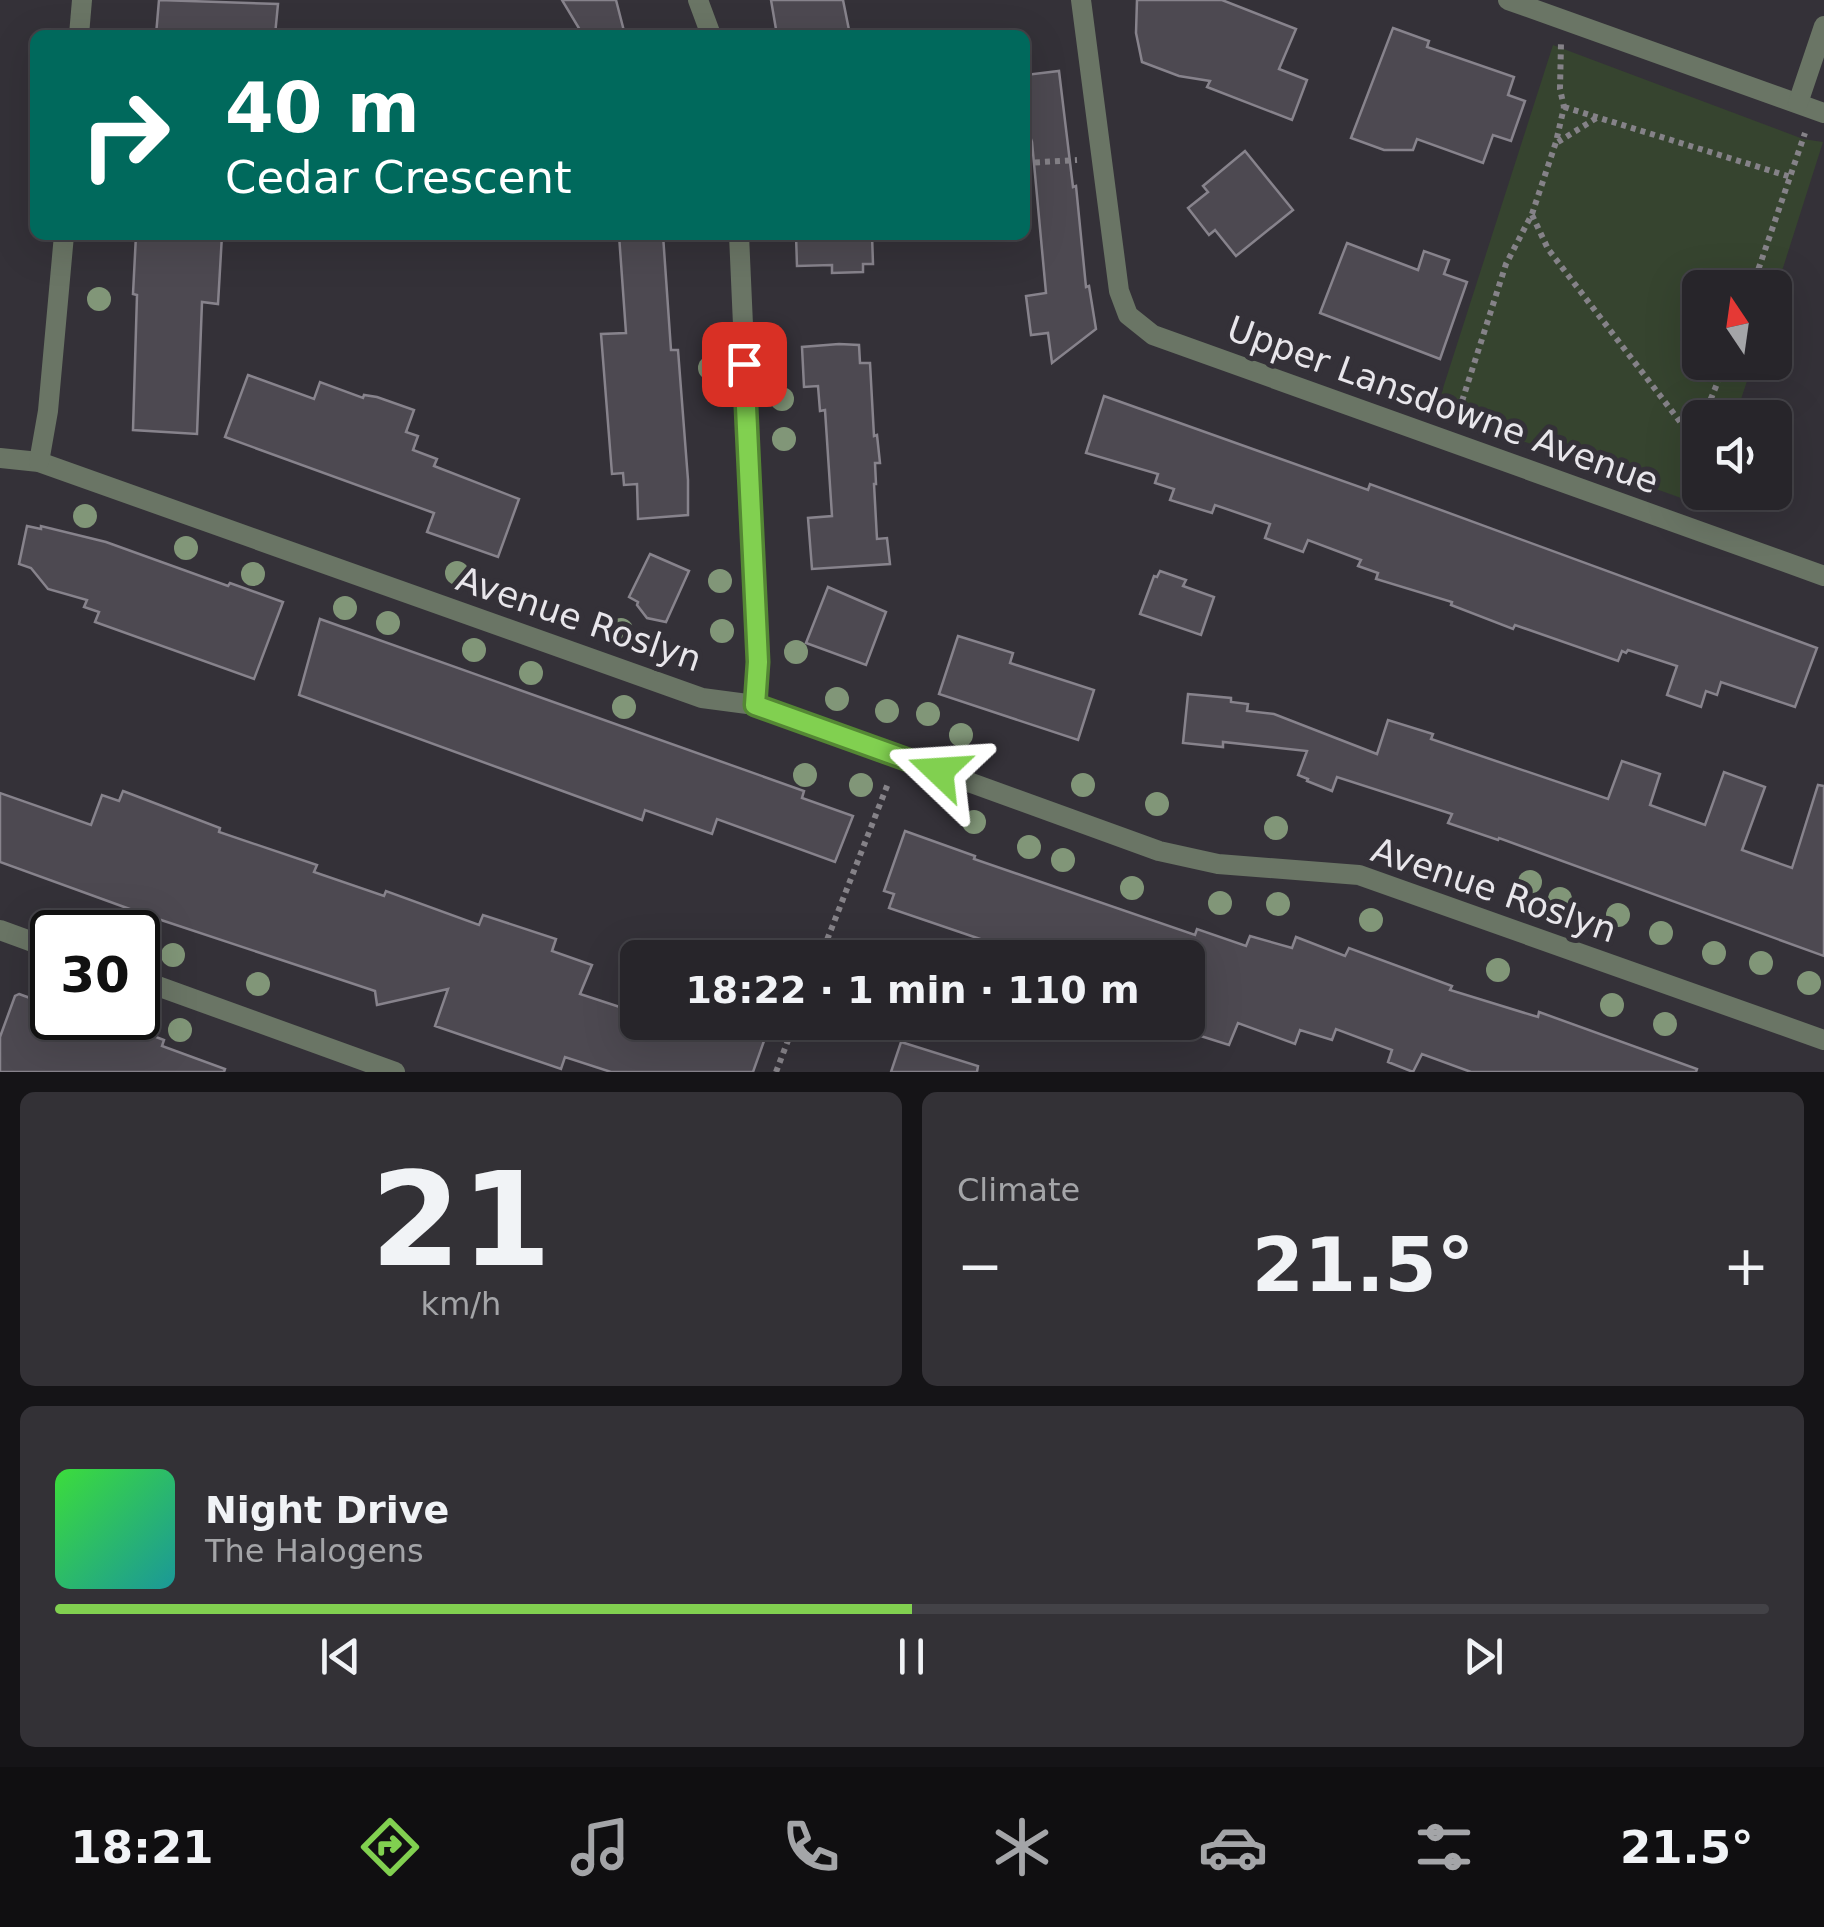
<!DOCTYPE html>
<html lang="en">
<head>
<meta charset="utf-8">
<style>
	body { margin:0; font-family:"DejaVu Sans",sans-serif; background:#333136; color:#f1f3f6; height:100vh; display:flex; flex-direction:column; font-size:38px; white-space:nowrap }
	* { box-sizing:border-box; margin:0 }
	p { font-size:32px; color:#a4a5a8 }
	.icon { flex:none; width:55px; height:55px; fill:none; stroke:currentColor; stroke-width:2; stroke-linecap:round; stroke-linejoin:round }
	.map { position:relative; height:1072px; overflow:hidden }
	.details { display:flex; flex-direction:column; gap:20px; padding:20px; background:#151417; flex:1 }
	.details>* { flex:none }
	.hud { position:absolute; left:30px; top:30px; width:1000px; height:210px; border-radius:15px; box-shadow:0 10px 40px #0002,0 0 0 2px #434247; background:#00695c; color:#fff; overflow:hidden }
	.needle { width:65px; rotate:347deg }
	.tools { position:absolute; left:1682px; top:270px; display:grid; gap:20px }
	.tools a { display:grid; place-items:center; width:110px; height:110px; border-radius:15px; background:#27252a; box-shadow:0 10px 40px #0002,0 0 0 2px #434247; font-size:50px }
	.speed { position:absolute; left:30px; top:910px; display:flex; gap:20px; font-size:50px; font-weight:700; text-align:center }
	.speed>* { display:grid; place-content:center; width:130px; height:130px; border-radius:50%; background:#27252a; box-shadow:0 10px 40px #0002,0 0 0 2px #434247; line-height:1 }
	.speed .limit { border:5px solid #111; border-radius:15px; background:#fff; color:#111 }
	.pin { position:absolute; display:grid; place-items:center; width:85px; height:85px; color:#fff; margin:-42px; border-radius:20px; box-shadow:0 5px 15px #0006 }
	.me { position:absolute; width:110px; margin:-55px; rotate:290deg; stroke-linejoin:round; filter:drop-shadow(0 0 8px #0008) }
	.turn { display:flex; align-items:center; gap:35px; height:210px; padding:0 30px; font-size:45px }
	.turn .icon { width:130px; height:130px; stroke-width:2.5 }
	.turn b { display:block; font-size:70px; line-height:85px }
	.big { font-size:75px; font-weight:800; line-height:1.1 }
	.details .card { flex:1; display:flex; flex-direction:column; justify-content:center; gap:15px; min-width:0; padding:0 35px; border-radius:15px; background:#333136 }
	.details .dial { align-items:center; gap:0 }
	.dial b { font-size:130px; line-height:1 }
	.song { display:flex; align-items:center; gap:30px }
	.cover { width:120px; height:120px; border-radius:15px; background:linear-gradient(135deg,hsl(120 70% 55%),hsl(180 70% 35%)) }
	.played { height:10px; border-radius:5px; background:linear-gradient(90deg,#81d050 50%,#434247 50%) }
	.keys { display:flex; justify-content:space-around; direction:ltr }
	.heat { display:flex; justify-content:space-between; align-items:center; font-size:55px; direction:ltr }
	.details .tiles { flex:1; display:grid; gap:20px; grid-template-columns:1fr 1fr }
	.card:last-child { grid-column:span 2 }
	.trip { position:absolute; left:620px; top:940px; width:585px; height:100px; border-radius:15px; background:#27252a; box-shadow:0 10px 40px #0002,0 0 0 2px #434247; font-weight:800; line-height:100px; text-align:center }
	.tabs { display:flex; height:160px; justify-content:space-around; align-items:center; background:#100f11; color:#a4a5a8 }
	.tabs .icon { width:70px; height:70px }
	.tabs .selected { color:#81d050 }
	.tabs b { font-size:45px; color:#f1f3f6 }
	.map>svg:first-child { display:block }
</style>
</head>
<body>
<div class="map">
<svg width="1824" height="1072" viewBox="0 0 1824 1072">
	<rect width="100%" height="100%" fill="#343138"/>
	<path fill="#36442f" d="M1553 45 1803 139 1823 142 1775 293V288H1700V362L1753 363 1735 417 1700 418V492L1711 493 1706 507 1436 410Z"/>
	<g fill="#4d4951" stroke="#87838c" stroke-width="2.5">
		<path d="M159 0 278 4 275 35H156Z"/>
		<path d="M562 0H616L625 35H583Z"/>
		<path d="M771 0H843L850 35H777Z"/>
		<path d="M1137 0H1222L1296 29 1279 69 1307 80 1292 120 1207 87 1210 81 1179 76 1142 62 1136 33Z"/>
		<path d="M1393 28 1429 41 1427 47 1514 77 1508 95 1525 101 1511 141 1493 135 1483 163 1417 139 1413 150H1384L1351 138Z"/>
		<path d="M1059 71 1073 187 1076 186 1086 287 1089 286 1096 329 1052 363 1048 333 1031 335 1026 296 1046 293 1032 142 1029 133 1025 134V75Z"/>
		<path d="M1245 151 1293 210 1236 256 1215 230 1209 235 1188 208 1208 192 1203 186Z"/>
		<path d="M136 235 183 238V235H222L218 304 202 302 197 434 133 430 137 295 133 294Z"/>
		<path d="M619 235H663L671 350H678L688 480V515L638 519 637 484 624 485 623 473 612 474 601 334 626 333Z"/>
		<path d="M796 235H872L873 264H863V272L832 273V265L797 266Z"/>
		<path d="M1347 243 1418 270 1424 251 1449 260 1444 274 1467 282 1440 359 1320 313Z"/>
		<path d="M839 344 859 345 860 363H870L874 436 877 435 880 463H875L876 484H874L877 539 887 538 890 564 812 569 808 518 832 516 825 410 820 411 818 386 804 387 802 347Z"/>
		<path d="M248 375 314 399 320 382 363 398 364 395 377 397 414 410 406 432 418 436 413 450 437 459 434 466 519 499 498 557 427 532 434 513 225 437Z"/>
		<path d="M1104 396 1368 490 1370 484 1817 648 1795 707 1721 682 1717 695 1706 691 1701 707 1667 695 1677 666 1628 650 1626 653 1622 651 1618 661 1515 625 1513 629 1451 605 1452 602 1376 579 1378 573 1358 566 1361 560 1308 540 1303 552 1265 538 1270 524 1215 505 1212 513 1170 500 1174 489 1155 483 1158 474 1086 453Z"/>
		<path d="M27 526 41 529V526L106 542 228 586 230 583 283 602 254 679 95 622 99 612 84 607 87 600 48 589 31 568 19 564Z"/>
		<path d="M650 554 689 571 666 622 647 618 637 605 638 602 629 597Z"/>
		<path d="M1160 571 1186 580 1183 586 1214 597 1201 635 1140 614 1154 576 1157 577Z"/>
		<path d="M828 587 886 612 866 665 806 643Z"/>
		<path d="M320 619 804 791 802 798 853 816 835 862 717 819 712 834 645 810 642 820 299 695Z"/>
		<path d="M958 636 1013 653 1010 663 1094 690 1078 740 939 694Z"/>
		<path d="M1188 694 1231 698V702L1248 704 1247 711 1274 714 1377 754 1388 720 1433 734 1431 739 1608 799 1622 761 1660 774 1650 805 1705 825 1724 772 1765 787 1742 850 1792 868 1818 785 1824 786V956L1499 838 1498 840 1448 823 1452 814 1337 777 1332 791 1307 781 1308 779 1298 775 1307 751 1223 742V747L1183 743Z"/>
		<path d="M123 791 220 828 219 832 317 865 314 872 384 896 386 891 479 925 483 915 556 939 552 951 592 965 580 994 638 1013V1022H730V1030L764 1041 753 1072H611L565 1057 561 1069 435 1026 448 989 377 1005 375 991 149 916 0 862V793L91 825 102 795 119 801Z"/>
		<path d="M905 831 975 856 974 859 1195 935 1197 929 1246 946 1250 936 1292 948 1296 937 1345 956 1349 948 1452 986 1450 990 1538 1017 1539 1012 1697 1069 1696 1072H1471L1422 1054 1413 1072 1388 1062 1392 1050 1336 1029 1332 1040 1300 1030 1295 1044 1238 1023 1229 1045 1188 1032V958H1036L889 908 894 894 884 891Z"/>
		<path d="M19 994 52 1006V1018H83L128 1032 130 1027 164 1040 162 1046 225 1069 224 1072H0V1037L15 996Z"/>
		<path d="M901 1042 978 1066 977 1072H891Z"/>
	</g>
	<g fill="none" stroke-linecap="round" stroke-linejoin="round">
		<g stroke="#858288" stroke-width="6" stroke-dasharray="5 5" stroke-linecap="butt">
			<path d="M1564 107 1791 177"/>
			<path d="M1558 142 1598 117"/>
			<path d="M1025 163 1077 160"/>
			<path d="M1532 215 1548 249 1694 440"/>
			<path d="M1752 288 1805 133"/>
			<path d="M1703 418 1726 362"/>
			<path d="M1456 420 1506 264 1532 214 1556 142 1564 107 1560 89 1561 43"/>
			<path d="M1685 502 1694 440 1700 425"/>
			<path d="M820 958 889 781"/>
			<path d="M776 1072 795 1022"/>
		</g>
		<g stroke="#6a7565" stroke-width="20">
			<path d="M698 0 711 35"/>
			<path d="M1081 0 1119 291 1128 315 1153 335 1824 576"/>
			<path d="M1508 0 1824 113"/>
			<path d="M79 35 82 0"/>
			<path d="M1798 103 1824 26"/>
			<path d="M739 235 758 662 755 705"/>
			<path d="M0 458 39 462 702 698 755 705 792 718 1159 851 1218 864 1359 875 1824 1040"/>
			<path d="M39 462 48 411 64 235"/>
			<path d="M0 930 52 949"/>
			<path d="M138 979 395 1072"/>
		</g>
	</g>
	<g fill="#819678">
		<circle cx="99" cy="299" r="12"/>
		<circle cx="710" cy="368" r="12"/>
		<circle cx="782" cy="399" r="12"/>
		<circle cx="784" cy="439" r="12"/>
		<circle cx="85" cy="516" r="12"/>
		<circle cx="186" cy="548" r="12"/>
		<circle cx="457" cy="573" r="12"/>
		<circle cx="253" cy="574" r="12"/>
		<circle cx="720" cy="581" r="12"/>
		<circle cx="345" cy="608" r="12"/>
		<circle cx="388" cy="623" r="12"/>
		<circle cx="621" cy="630" r="12"/>
		<circle cx="722" cy="631" r="12"/>
		<circle cx="474" cy="650" r="12"/>
		<circle cx="796" cy="652" r="12"/>
		<circle cx="531" cy="673" r="12"/>
		<circle cx="837" cy="699" r="12"/>
		<circle cx="624" cy="707" r="12"/>
		<circle cx="887" cy="711" r="12"/>
		<circle cx="928" cy="714" r="12"/>
		<circle cx="961" cy="735" r="12"/>
		<circle cx="805" cy="775" r="12"/>
		<circle cx="861" cy="785" r="12"/>
		<circle cx="1083" cy="785" r="12"/>
		<circle cx="1157" cy="804" r="12"/>
		<circle cx="974" cy="822" r="12"/>
		<circle cx="1276" cy="828" r="12"/>
		<circle cx="1029" cy="847" r="12"/>
		<circle cx="1063" cy="860" r="12"/>
		<circle cx="1530" cy="882" r="12"/>
		<circle cx="1132" cy="888" r="12"/>
		<circle cx="1560" cy="899" r="12"/>
		<circle cx="1220" cy="903" r="12"/>
		<circle cx="1278" cy="904" r="12"/>
		<circle cx="1618" cy="915" r="12"/>
		<circle cx="1371" cy="920" r="12"/>
		<circle cx="1661" cy="933" r="12"/>
		<circle cx="1714" cy="953" r="12"/>
		<circle cx="173" cy="955" r="12"/>
		<circle cx="1761" cy="963" r="12"/>
		<circle cx="1498" cy="970" r="12"/>
		<circle cx="1809" cy="983" r="12"/>
		<circle cx="258" cy="984" r="12"/>
		<circle cx="1612" cy="1005" r="12"/>
		<circle cx="1665" cy="1024" r="12"/>
		<circle cx="180" cy="1030" r="12"/>
	</g>
	<g fill="none" stroke-linecap="round" stroke-linejoin="round">
		<defs>
			<path id="route" d="M744 364 758 662 755 705 939 771"/>
		</defs>
		<use href="#route" stroke="#548734" stroke-width="25"/>
		<use href="#route" stroke="#81d050" stroke-width="18"/>
	</g>
	<g text-anchor="middle" dominant-baseline="central" stroke-width="10" stroke-linejoin="round" paint-order="stroke">
		<g font-size="35" fill="#e8e6eb" stroke="#343138">
			<text transform="translate(1443 405) rotate(20)">Upper Lansdowne Avenue</text>
			<text transform="translate(579 619) rotate(19)">Avenue Roslyn</text>
			<text transform="translate(1494 890) rotate(19)">Avenue Roslyn</text>
		</g>
	</g>
</svg>
<div class="tools">
<a><svg class="needle" viewBox="-14 -14 28 28"><path d="M0-13l5 13h-10z" fill="#e53935"/><path d="M0 13l5-13h-10z" fill="#a4a5a8"/></svg></a>
<a><svg class="icon" aria-label="sound" viewBox="0 0 24 24"><path d="M4 9h4l5-4v14l-5-4H4zM17 9q2 3 0 6"/></svg></a>
</div>
<div class="speed"><div class="limit">30</div></div>
<div class="pin" style="left:744px;top:364px;background:#d93025"><svg class="icon" aria-label="arrive" viewBox="0 0 24 24"><path d="M6 21V4h12l-3 4 3 4H6"/></svg></div>
<svg class="me" style="left:939px;top:771px" viewBox="-20 -20 40 40"><path d="M0-17L14 15 0 8-14 15z" fill="#81d050" stroke="#fff" stroke-width="4"/></svg>
<div class="trip">18:22 · 1 min · 110 m</div>
<div class="hud">
<div class="turn"><svg class="icon" aria-label="right" viewBox="0 0 24 24"><path d="M7 20v-9h11M14 6l5 5-5 5"/></svg><div><b>40 m</b>Cedar Crescent</div></div>
</div>
</div>
<section class="details">
<div class="tiles">
<div class="card dial"><b>21</b><p>km/h</p></div>
<div class="card"><p>Climate</p>
<div class="heat"><a>−</a><b class="big">21.5°</b><a>+</a></div>
</div>
<div class="card">
<div class="song"><i class="cover"></i><div><b>Night Drive</b><p>The Halogens</p></div></div>
<div class="played"></div>
<div class="keys"><svg class="icon" aria-label="previous" viewBox="0 0 24 24"><path d="M18 5L8 12l10 7zM5 5v14"/></svg><svg class="icon" aria-label="pause" viewBox="0 0 24 24"><path d="M8 5v14M16 5v14"/></svg><svg class="icon" aria-label="next" viewBox="0 0 24 24"><path d="M6 5l10 7-10 7zM19 5v14"/></svg></div>
</div>
</div>
</section>
<nav class="tabs">
<b>18:21</b>
<svg class="icon selected" aria-label="directions" viewBox="0 0 24 24"><path d="M12 3l9 9-9 9-9-9zM9 14v-3h6M13 9l2 2-2 2"/></svg>
<svg class="icon" aria-label="music" viewBox="0 0 24 24"><path d="M9 18V5l10-2v13"/><circle cx="6" cy="18" r="3"/><circle cx="16" cy="16" r="3"/></svg>
<svg class="icon" aria-label="phone" viewBox="0 0 24 24"><path d="M5 4h4l2 5-3 2q2 4 5 5l2-3 5 2v4C11 20 4 13 5 4z"/></svg>
<svg class="icon" aria-label="climate" viewBox="0 0 24 24"><path d="M12 3v18M4 7l16 10M4 17L20 7"/></svg>
<svg class="icon" aria-label="car" viewBox="0 0 24 24"><path d="M5 17H2v-5l4-1 3-4h7l3 4 3 1v5h-3M9 17h6M6 11h13"/><circle cx="7" cy="17" r="2"/><circle cx="17" cy="17" r="2"/></svg>
<svg class="icon" aria-label="filters" viewBox="0 0 24 24"><path d="M4 7h16M4 17h16"/><circle cx="9" cy="7" r="2"/><circle cx="15" cy="17" r="2"/></svg>
<b>21.5°</b>
</nav>
</body>
</html>
